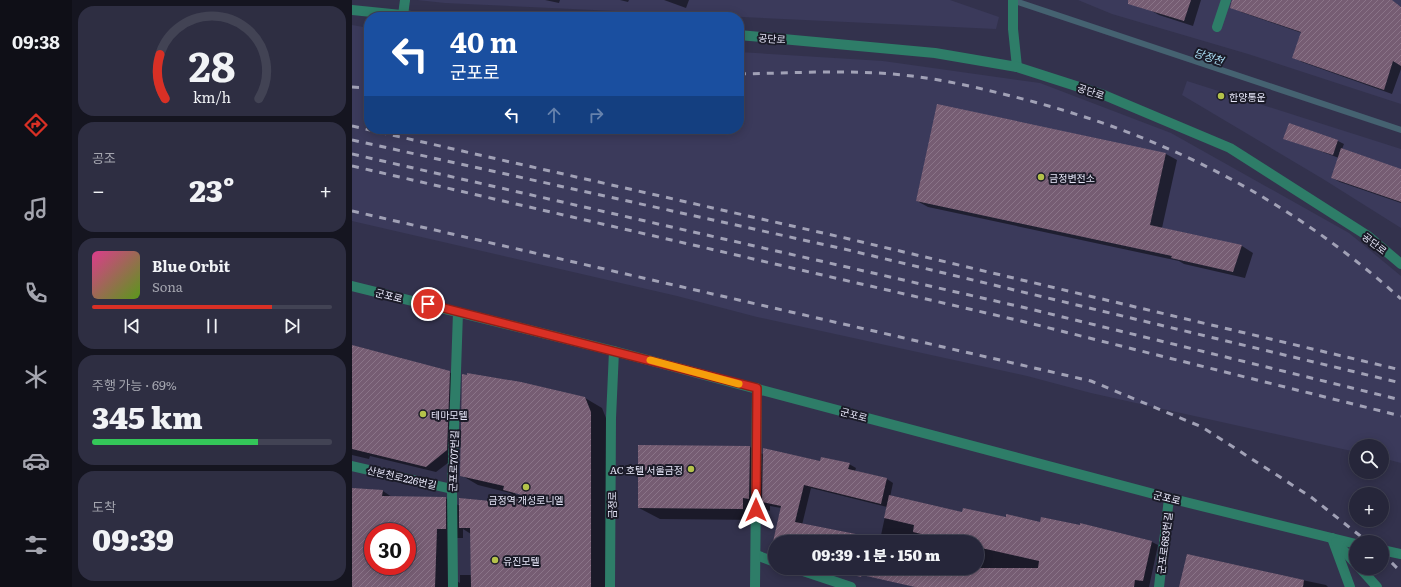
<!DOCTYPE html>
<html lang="ko">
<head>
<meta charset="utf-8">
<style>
	body { margin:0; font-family:Literata,"Noto Sans KR",serif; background:#2e2e42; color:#f1f3f6; height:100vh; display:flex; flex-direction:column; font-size:15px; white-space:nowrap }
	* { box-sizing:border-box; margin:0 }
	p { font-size:13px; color:#a4a5af }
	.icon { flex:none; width:22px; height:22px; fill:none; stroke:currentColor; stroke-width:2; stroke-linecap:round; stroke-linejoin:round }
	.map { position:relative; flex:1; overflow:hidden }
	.panel { display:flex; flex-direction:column; gap:6px; padding:6px; background:#151520; width:280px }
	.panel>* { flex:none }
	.banner { position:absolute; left:12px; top:12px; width:380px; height:122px; border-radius:16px; box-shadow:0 2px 10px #0003,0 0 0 1px #424354; background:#1a4fa0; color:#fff; overflow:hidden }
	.fabs { position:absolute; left:997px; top:439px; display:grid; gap:8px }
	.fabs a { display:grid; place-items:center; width:40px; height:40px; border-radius:50%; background:#26263a; box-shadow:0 2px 10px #0003,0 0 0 1px #424354; font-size:20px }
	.speed { position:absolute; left:12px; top:523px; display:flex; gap:8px; font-size:20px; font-weight:700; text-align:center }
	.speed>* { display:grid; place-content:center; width:52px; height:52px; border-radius:50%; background:#26263a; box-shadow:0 2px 10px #0003,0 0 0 1px #424354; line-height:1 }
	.speed .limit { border:6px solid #d22; background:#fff; color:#111 }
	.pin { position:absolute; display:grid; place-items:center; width:34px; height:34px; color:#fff; margin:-17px; border:2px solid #fff; border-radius:50%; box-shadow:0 1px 4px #0007 }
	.me { position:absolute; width:44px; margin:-22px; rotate:0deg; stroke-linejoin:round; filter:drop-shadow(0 0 3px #0008) }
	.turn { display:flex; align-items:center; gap:14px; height:84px; padding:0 20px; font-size:18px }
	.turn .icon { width:52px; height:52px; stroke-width:2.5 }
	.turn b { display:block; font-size:28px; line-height:34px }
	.lanes { display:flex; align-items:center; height:38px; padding:0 20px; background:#0003; justify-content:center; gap:20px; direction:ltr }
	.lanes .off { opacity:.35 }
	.big { font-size:30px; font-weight:800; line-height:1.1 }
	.panel .tile { flex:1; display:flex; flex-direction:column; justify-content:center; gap:6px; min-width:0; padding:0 14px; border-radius:16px; background:#2e2e42 }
	.panel .dial { align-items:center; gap:0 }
	.dial svg { height:104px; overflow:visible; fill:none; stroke:#424354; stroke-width:7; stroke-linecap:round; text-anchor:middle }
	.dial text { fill:#f1f3f6; stroke:none }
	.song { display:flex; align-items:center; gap:12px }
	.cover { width:48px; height:48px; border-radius:6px; background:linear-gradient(135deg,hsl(330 70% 55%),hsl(90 70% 35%)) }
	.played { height:4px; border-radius:2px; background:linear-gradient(90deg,#d93025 75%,#424354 75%) }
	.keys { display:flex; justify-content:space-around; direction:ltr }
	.heat { display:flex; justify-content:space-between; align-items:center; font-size:22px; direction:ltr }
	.charge { height:6px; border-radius:3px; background:linear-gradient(90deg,#34c759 69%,#424354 0) }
	.trip { position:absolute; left:416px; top:535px; width:216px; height:40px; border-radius:20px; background:#26263a; box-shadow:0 2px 10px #0003,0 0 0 1px #424354; font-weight:800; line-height:40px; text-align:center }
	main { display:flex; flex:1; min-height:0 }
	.menu { display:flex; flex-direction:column; width:72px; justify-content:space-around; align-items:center; background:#0f0f17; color:#a4a5af }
	.menu .icon { width:28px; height:28px }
	.menu .active { color:#d93025 }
	.menu b { font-size:18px; color:#f1f3f6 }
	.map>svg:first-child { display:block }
</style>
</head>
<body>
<main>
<nav class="menu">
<b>09:38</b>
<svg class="icon active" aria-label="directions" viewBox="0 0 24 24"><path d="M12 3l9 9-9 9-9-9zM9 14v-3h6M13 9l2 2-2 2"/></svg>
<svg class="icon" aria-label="music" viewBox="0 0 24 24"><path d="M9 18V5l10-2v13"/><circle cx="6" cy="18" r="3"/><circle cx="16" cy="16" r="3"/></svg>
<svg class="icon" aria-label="phone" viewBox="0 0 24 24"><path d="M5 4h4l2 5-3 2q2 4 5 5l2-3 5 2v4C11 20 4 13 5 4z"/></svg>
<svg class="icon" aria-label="climate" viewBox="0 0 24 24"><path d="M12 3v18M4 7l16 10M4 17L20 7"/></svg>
<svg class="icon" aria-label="car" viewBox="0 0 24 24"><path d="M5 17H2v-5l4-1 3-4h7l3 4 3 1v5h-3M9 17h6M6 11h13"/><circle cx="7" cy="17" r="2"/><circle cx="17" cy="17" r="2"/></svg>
<svg class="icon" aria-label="filters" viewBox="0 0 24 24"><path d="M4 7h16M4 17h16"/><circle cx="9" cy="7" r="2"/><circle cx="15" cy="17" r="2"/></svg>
</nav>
<section class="panel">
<div class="tile dial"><svg viewBox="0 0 100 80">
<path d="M14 69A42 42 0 1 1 86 69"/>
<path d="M14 69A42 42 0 0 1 10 35" stroke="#d93025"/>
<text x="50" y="56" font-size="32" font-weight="700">28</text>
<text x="50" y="72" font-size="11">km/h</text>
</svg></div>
<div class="tile"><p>공조</p>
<div class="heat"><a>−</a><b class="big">23°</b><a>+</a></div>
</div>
<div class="tile">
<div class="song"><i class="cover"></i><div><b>Blue Orbit</b><p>Sona</p></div></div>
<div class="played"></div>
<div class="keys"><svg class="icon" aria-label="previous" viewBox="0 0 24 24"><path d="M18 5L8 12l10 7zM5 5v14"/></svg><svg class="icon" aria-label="pause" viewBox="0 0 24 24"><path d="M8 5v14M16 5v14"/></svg><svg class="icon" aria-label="next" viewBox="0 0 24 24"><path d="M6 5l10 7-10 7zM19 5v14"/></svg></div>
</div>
<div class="tile"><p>주행 가능 · 69%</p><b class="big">345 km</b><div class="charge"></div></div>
<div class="tile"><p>도착</p><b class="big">09:39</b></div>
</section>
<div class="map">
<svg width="1049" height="587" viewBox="0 0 1049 587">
	<defs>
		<pattern id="building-hatch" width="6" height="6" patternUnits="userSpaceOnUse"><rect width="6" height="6" fill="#765d73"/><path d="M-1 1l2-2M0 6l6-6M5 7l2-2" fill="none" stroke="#8a7488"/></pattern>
	</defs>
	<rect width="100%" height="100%" fill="#33324d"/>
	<g fill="#3b3a5b">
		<path d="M65 0H598L647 17 644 29 93 3Z"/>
		<path d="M726 0H1049V104L896 54 760 14Z"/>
		<path d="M0 25 17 28V129H387V52L531 61 688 83 819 133 997 233 1049 276V463L1030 458V446H1004V452L739 393 675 376 405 317 325 296 0 221Z"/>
		<path d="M835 81 1049 149V228L971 179 830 95Z"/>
	</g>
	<g fill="#0007" fill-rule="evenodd">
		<path d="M193 0H208L207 3Z"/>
		<path d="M268 0H277L276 2Z"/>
		<path d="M312 0H337L334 8Z"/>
		<path d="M801 0H849L841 26 807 15 798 10Z"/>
		<path d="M883 0H1039L1042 2 1049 7V69L1040 94 950 62 941 57 950 33 889 12 881 7Z"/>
		<path d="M933 138 986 141 992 144 990 149 1049 170V203L988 182 980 178 987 158Z"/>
		<path d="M814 154 825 160 810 228 890 246 901 253 893 278 832 264 827 261 576 207 565 201Z"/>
		<path d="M0 346 49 358 56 362 97 372 107 378 105 456 84 472 18 456 17 459 0 455Z"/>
		<path d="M233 398 250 408 256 423 255 587H0V492L31 491 40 497 93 498 108 506 170 500 158 493 126 485 109 475ZM162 492 175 496V498L164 495ZM111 529 119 534V575H108V583L101 579 102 538H111ZM21 532H55V566H21Z"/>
		<path d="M398 447 412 455 497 464 504 468 503 471 535 479 541 483 538 497 611 513 689 523 800 542 806 545 797 587H563L561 586V581L499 568H625V542H423V550L421 549 429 508 418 506V511L411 509V520L308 519 287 508ZM459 488 535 507 528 540 450 525Z"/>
		<path d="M835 556 974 585 976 587H829Z"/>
	</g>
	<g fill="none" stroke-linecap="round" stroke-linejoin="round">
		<path stroke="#456271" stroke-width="6" d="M660 0 1049 130"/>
	</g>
	<g fill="url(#building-hatch)" fill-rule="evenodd">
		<path d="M776 0H839L832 21 776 4Z"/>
		<path d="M880 0H1040L1049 7V66L1041 61 1032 90 940 58 949 32 878 8Z"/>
		<path d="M585 104 814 153 798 225 890 245 881 272 819 258 820 256 564 201Z"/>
		<path d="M937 123 986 140 981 155 931 139Z"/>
		<path d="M989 148 1049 169V202L979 178Z"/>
		<path d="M0 345 98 371 95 450 74 467 0 449Z"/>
		<path d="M115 373 169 382 233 397 239 412V587H119L118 528H107V498L149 502 150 498 169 499 170 495 151 490 152 486 108 476 110 374 115 375Z"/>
		<path d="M286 445 398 446 397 499 391 498V509L286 508Z"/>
		<path d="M411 448 468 461 469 457 498 463 496 469 535 478 529 504 452 485 443 522 519 537 517 542H421L429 506 410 502Z"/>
		<path d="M0 488 31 490 30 496 94 497V529H85L83 587H0ZM21 532H55V566H21Z"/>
		<path d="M537 495 610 512 611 508 654 517V514L688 522 689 517 728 525V523L800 541 791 581 783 580 782 587H563L510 575 511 570 509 577 489 572 490 568H686L687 561 625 547V542H602L561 532 562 525 532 518Z"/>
		<path d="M835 554 952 580 951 587H827Z"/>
	</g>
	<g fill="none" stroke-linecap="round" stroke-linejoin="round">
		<g stroke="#2e7d68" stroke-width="10">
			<path d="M661 0V29L665 67"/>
			<path d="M0 10 69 17"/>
			<path d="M51 15 53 0"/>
			<path d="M865 27 874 0"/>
			<path d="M387 35 583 53 665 67 752 95 878 148 1016 236 1049 264"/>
			<path d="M0 286 262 351 817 498 1004 544"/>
			<path d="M0 466 100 489"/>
			<path d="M980 538 998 587"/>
			<path d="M984 542 1004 564"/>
			<path d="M1030 550 1049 554"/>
			<path d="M404 555 423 562"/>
			<path d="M442 568 499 587"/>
			<path d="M1008 568 1025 587"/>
			<path d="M101 587 100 489 106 312"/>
			<path d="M258 587 259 418 262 351"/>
			<path d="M403 587 405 388"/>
			<path d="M807 587 817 498"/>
		</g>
		<g stroke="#a1a1b6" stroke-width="3" stroke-dasharray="7 7" stroke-linecap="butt">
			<path d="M387 74C444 73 503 69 560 76 593 80 627 88 659 96 806 132 936 197 1049 299"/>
			<path d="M0 87 17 88"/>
			<path d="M0 126 493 238 1049 370"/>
			<path d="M0 140 492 249 1049 383"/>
			<path d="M0 154 674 308 1049 400"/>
			<path d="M0 166 669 321 1049 416"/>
			<path d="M0 211 739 381 850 427 959 497 1016 542"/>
			<path d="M1030 553 1049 572"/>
		</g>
	</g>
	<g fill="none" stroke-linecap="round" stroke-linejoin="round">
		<defs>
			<path id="route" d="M76 304 405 388 404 510"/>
		</defs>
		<use href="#route" stroke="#8d1f18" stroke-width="10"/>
		<use href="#route" stroke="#d93025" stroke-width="7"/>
		<path stroke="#f59e0b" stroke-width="7" d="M298 360 387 384"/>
	</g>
	<g fill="#b4c24a" stroke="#1b1b28" stroke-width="1.5">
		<circle cx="869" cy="96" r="4"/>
		<circle cx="689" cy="177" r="4"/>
		<circle cx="71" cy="414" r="4"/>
		<circle cx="339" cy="469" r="4"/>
		<circle cx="174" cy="487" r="4"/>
		<circle cx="143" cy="560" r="4"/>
	</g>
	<g text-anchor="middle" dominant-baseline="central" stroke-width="4" stroke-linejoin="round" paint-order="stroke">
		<g font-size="10" fill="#e6e6f8" stroke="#1b1b28">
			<text transform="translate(420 38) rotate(4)">공단로</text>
			<text transform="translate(739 91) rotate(19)">공단로</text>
			<text transform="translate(1023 243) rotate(38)">공단로</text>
			<text transform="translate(37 295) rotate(14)">군포로</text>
			<text transform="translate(502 414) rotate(15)">군포로</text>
			<text transform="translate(101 461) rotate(-88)">군포로707번길</text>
			<text transform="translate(50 477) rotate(13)">산본천로226번길</text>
			<text transform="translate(815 497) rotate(14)">군포로</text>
			<text transform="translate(259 505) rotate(-90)">금정로</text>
			<text transform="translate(812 543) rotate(-83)">군포로683번길</text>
		</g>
		<g font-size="10" fill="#e6e6f8" stroke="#1b1b28" text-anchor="start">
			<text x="877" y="96">한양통운</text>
			<text x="697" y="177">금정변전소</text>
			<text x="79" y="414">테마모텔</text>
			<text x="331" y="469" text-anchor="end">AC 호텔 서울금정</text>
			<text x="174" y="499" text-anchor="middle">금정역 개성로니엘</text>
			<text x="151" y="560">유진모텔</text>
		</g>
		<g font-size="11" font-style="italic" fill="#ace1f7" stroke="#1b1b28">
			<text transform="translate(857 56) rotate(18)">당정천</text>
		</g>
	</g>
</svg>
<div class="fabs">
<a><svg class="icon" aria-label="search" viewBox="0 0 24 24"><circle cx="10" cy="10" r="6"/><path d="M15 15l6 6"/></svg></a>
<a>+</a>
<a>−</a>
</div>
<div class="speed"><div class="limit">30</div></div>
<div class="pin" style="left:76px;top:304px;background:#d93025"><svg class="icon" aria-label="arrive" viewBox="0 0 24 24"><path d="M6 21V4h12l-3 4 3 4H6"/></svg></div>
<svg class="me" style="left:404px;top:510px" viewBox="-20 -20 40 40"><path d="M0-17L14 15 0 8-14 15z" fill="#d93025" stroke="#fff" stroke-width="4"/></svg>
<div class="trip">09:39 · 1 분 · 150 m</div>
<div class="banner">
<div class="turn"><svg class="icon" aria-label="left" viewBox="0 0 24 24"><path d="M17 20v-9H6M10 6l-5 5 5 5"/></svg><div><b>40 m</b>군포로</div></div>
<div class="lanes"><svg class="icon" aria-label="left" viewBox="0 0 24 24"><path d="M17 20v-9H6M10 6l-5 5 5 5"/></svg><svg class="icon off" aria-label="ahead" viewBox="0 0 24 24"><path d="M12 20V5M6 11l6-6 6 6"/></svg><svg class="icon off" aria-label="right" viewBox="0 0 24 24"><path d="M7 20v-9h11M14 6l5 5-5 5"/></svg></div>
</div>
</div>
</main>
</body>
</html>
